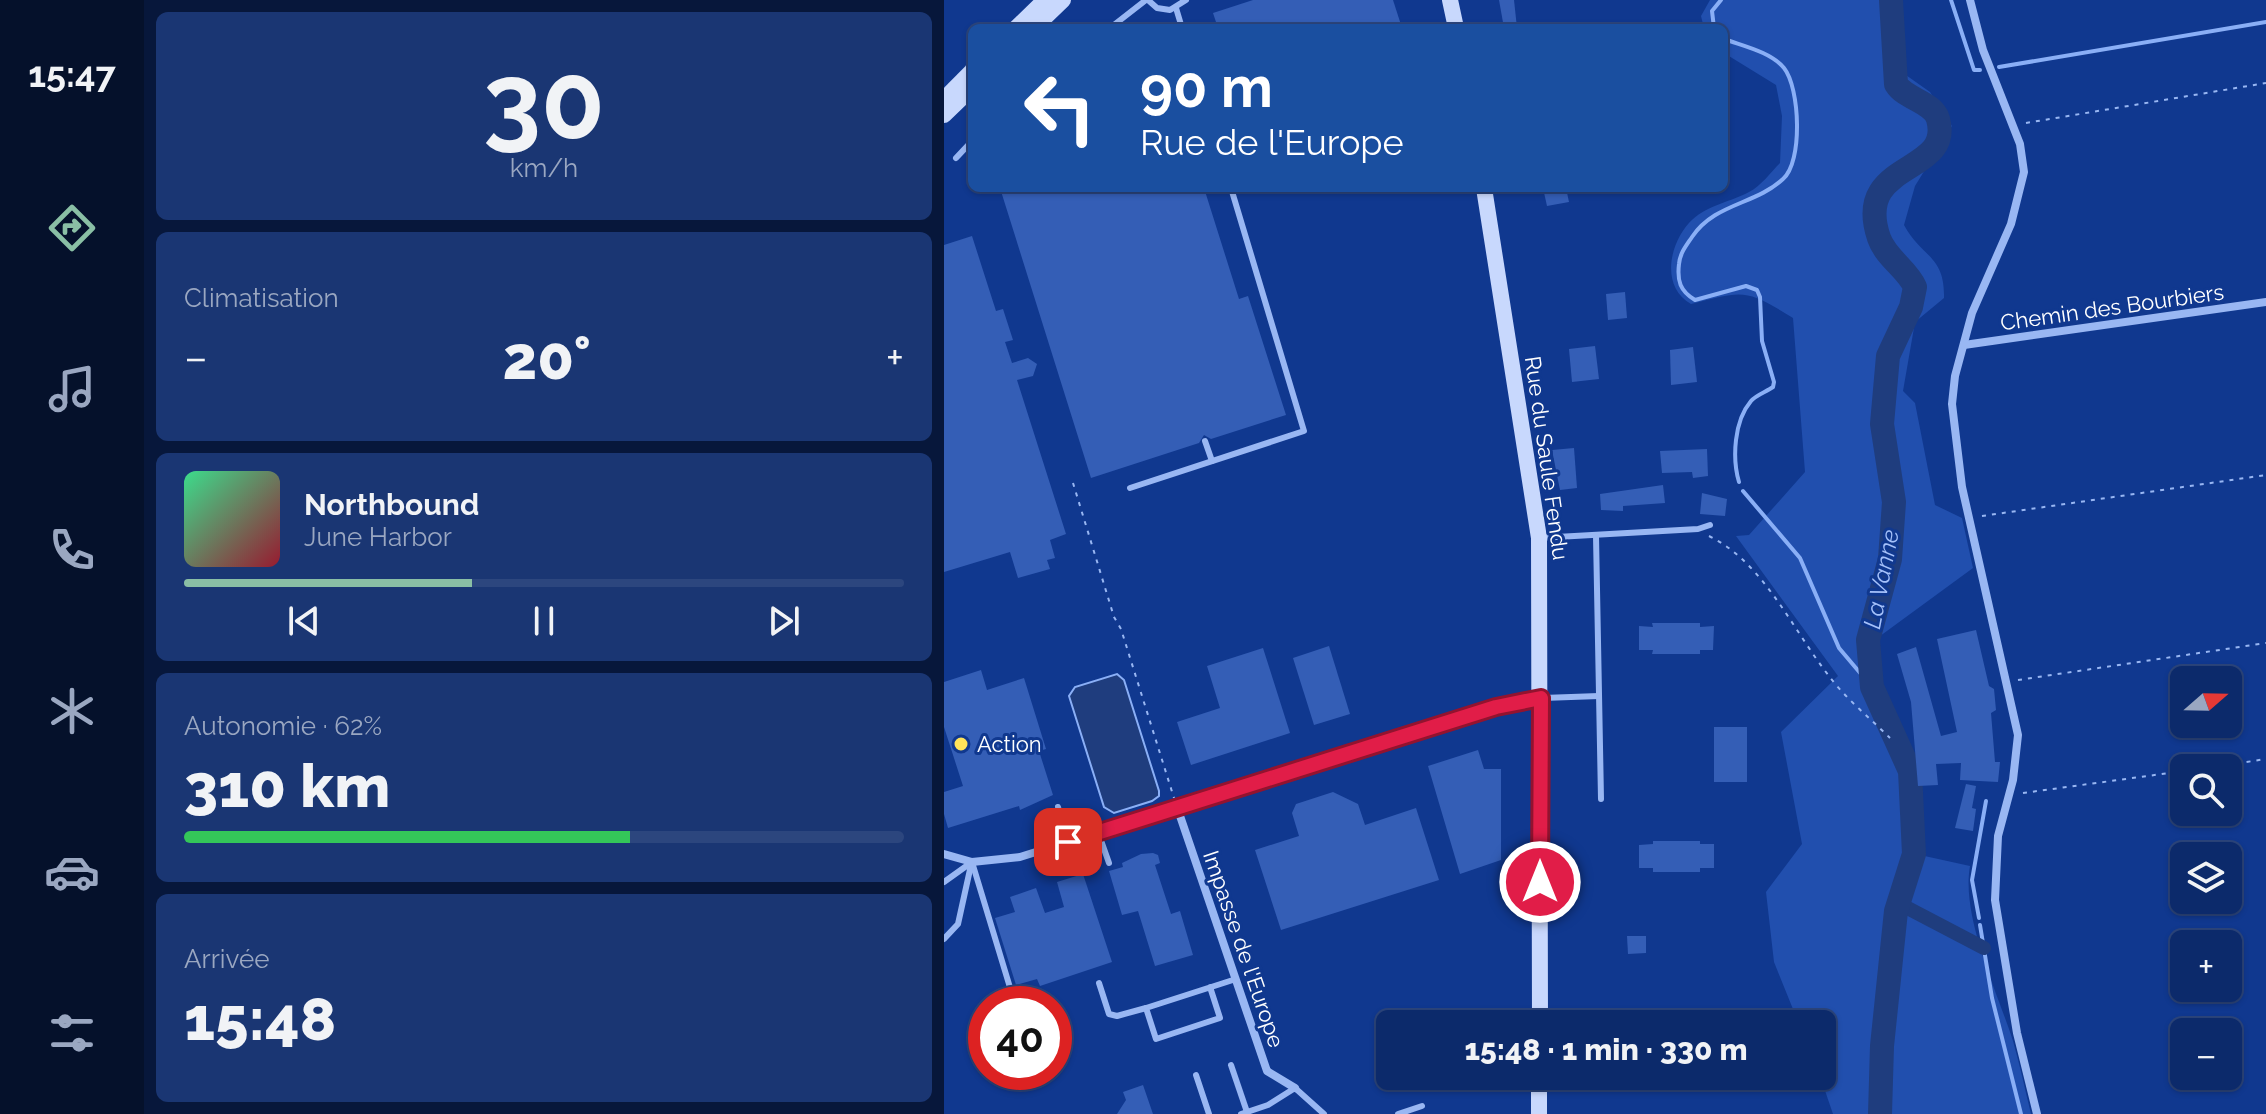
<!DOCTYPE html>
<html lang="fr">
<head>
<meta charset="utf-8">
<style>
	body { margin:0; font-family:Raleway,sans-serif; background:#1a3673; color:#f1f3f6; height:100vh; display:flex; flex-direction:column; font-size:30px; white-space:nowrap }
	* { box-sizing:border-box; margin:0 }
	p { font-size:26px; color:#9aa7c1 }
	.icon { flex:none; width:44px; height:44px; fill:none; stroke:currentColor; stroke-width:2; stroke-linecap:round; stroke-linejoin:round }
	.map { position:relative; flex:1; overflow:hidden }
	.side { display:flex; flex-direction:column; gap:12px; padding:12px; background:#07173b; width:800px }
	.side>* { flex:none }
	.top-card { position:absolute; left:24px; top:24px; width:760px; height:168px; border-radius:12px; box-shadow:0 2px 6px #0004,0 0 0 2px #2c467e; background:#1a4fa0; color:#fff; overflow:hidden }
	.needle { width:52px; rotate:70deg }
	.buttons { position:absolute; left:1226px; top:666px; display:grid; gap:16px }
	.buttons a { display:grid; place-items:center; width:72px; height:72px; border-radius:12px; background:#0c2a6b; box-shadow:0 2px 6px #0004,0 0 0 2px #2c467e; font-size:40px }
	.speed { position:absolute; left:24px; top:986px; display:flex; gap:16px; font-size:40px; font-weight:700; text-align:center }
	.speed>* { display:grid; place-content:center; width:104px; height:104px; border-radius:50%; background:#0c2a6b; box-shadow:0 2px 6px #0004,0 0 0 2px #2c467e; line-height:1 }
	.speed .limit { border:12px solid #d22; background:#fff; color:#111 }
	.pin { position:absolute; display:grid; place-items:center; width:68px; height:68px; color:#fff; margin:-34px; border-radius:16px; box-shadow:0 4px 12px #0006 }
	.me { position:absolute; width:88px; margin:-44px; rotate:0deg; stroke-linejoin:round; filter:drop-shadow(0 0 6px #0008) }
	.turn { display:flex; align-items:center; gap:28px; height:168px; padding:0 40px; font-size:36px }
	.turn .icon { width:104px; height:104px; stroke-width:2.5 }
	.turn b { display:block; font-size:56px; line-height:68px }
	.big { font-size:60px; font-weight:800; line-height:1.1 }
	.side .card { flex:1; display:flex; flex-direction:column; justify-content:center; gap:12px; min-width:0; padding:0 28px; border-radius:12px; background:#1a3673 }
	.side .dial { align-items:center; gap:0 }
	.dial b { font-size:104px; line-height:1 }
	.song { display:flex; align-items:center; gap:24px }
	.cover { width:96px; height:96px; border-radius:12px; background:linear-gradient(135deg,hsl(150 70% 55%),hsl(350 70% 35%)) }
	.played { height:8px; border-radius:4px; background:linear-gradient(90deg,#8abfa5 40%,#2c467e 40%) }
	.keys { display:flex; justify-content:space-around; direction:ltr }
	.heat { display:flex; justify-content:space-between; align-items:center; font-size:44px; direction:ltr }
	.charge { height:12px; border-radius:6px; background:linear-gradient(90deg,#34c759 62%,#2c467e 0) }
	.trip { position:absolute; left:432px; top:1010px; width:460px; height:80px; border-radius:12px; background:#0c2a6b; box-shadow:0 2px 6px #0004,0 0 0 2px #2c467e; font-weight:800; line-height:80px; text-align:center }
	main { display:flex; flex:1; min-height:0 }
	.dock { display:flex; flex-direction:column; width:144px; justify-content:space-around; align-items:center; background:#05112b; color:#9aa7c1 }
	.dock .icon { width:56px; height:56px }
	.dock .on { color:#8abfa5 }
	.dock b { font-size:36px; color:#f1f3f6 }
	.map>svg:first-child { display:block }
</style>
</head>
<body>
<main>
<nav class="dock">
<b>15:47</b>
<svg class="icon on" aria-label="directions" viewBox="0 0 24 24"><path d="M12 3l9 9-9 9-9-9zM9 14v-3h6M13 9l2 2-2 2"/></svg>
<svg class="icon" aria-label="music" viewBox="0 0 24 24"><path d="M9 18V5l10-2v13"/><circle cx="6" cy="18" r="3"/><circle cx="16" cy="16" r="3"/></svg>
<svg class="icon" aria-label="phone" viewBox="0 0 24 24"><path d="M5 4h4l2 5-3 2q2 4 5 5l2-3 5 2v4C11 20 4 13 5 4z"/></svg>
<svg class="icon" aria-label="climate" viewBox="0 0 24 24"><path d="M12 3v18M4 7l16 10M4 17L20 7"/></svg>
<svg class="icon" aria-label="car" viewBox="0 0 24 24"><path d="M5 17H2v-5l4-1 3-4h7l3 4 3 1v5h-3M9 17h6M6 11h13"/><circle cx="7" cy="17" r="2"/><circle cx="17" cy="17" r="2"/></svg>
<svg class="icon" aria-label="filters" viewBox="0 0 24 24"><path d="M4 7h16M4 17h16"/><circle cx="9" cy="7" r="2"/><circle cx="15" cy="17" r="2"/></svg>
</nav>
<section class="side">
<div class="card dial"><b>30</b><p>km/h</p></div>
<div class="card"><p>Climatisation</p>
<div class="heat"><a>−</a><b class="big">20°</b><a>+</a></div>
</div>
<div class="card">
<div class="song"><i class="cover"></i><div><b>Northbound</b><p>June Harbor</p></div></div>
<div class="played"></div>
<div class="keys"><svg class="icon" aria-label="previous" viewBox="0 0 24 24"><path d="M18 5L8 12l10 7zM5 5v14"/></svg><svg class="icon" aria-label="pause" viewBox="0 0 24 24"><path d="M8 5v14M16 5v14"/></svg><svg class="icon" aria-label="next" viewBox="0 0 24 24"><path d="M6 5l10 7-10 7zM19 5v14"/></svg></div>
</div>
<div class="card"><p>Autonomie · 62%</p><b class="big">310 km</b><div class="charge"></div></div>
<div class="card"><p>Arrivée</p><b class="big">15:48</b></div>
</section>
<div class="map">
<svg width="1322" height="1114" viewBox="0 0 1322 1114">
	<rect width="100%" height="100%" fill="#10388f"/>
	<path fill="#214fae" d="M766 0H956L952 5 959 73 986 92 1008 126 971 186 960 225C978 258 1001 255 1000 298L971 322 959 391 971 403 991 505 1018 518 1029 568 932 639 935 684 971 771 976 855 1026 866C1017 917 1053 991 1069 1041 1076 1065 1081 1090 1087 1114H889L876 1076 878 1024H855L830 962 822 892 858 844 837 732 894 676 792 536 805 535 861 472 849 318C802 289 801 290 747 304 715 286 726 240 749 219 763 206 788 201 805 192 817 186 827 172 836 163L838 116 832 85 780 53V28H760L757 16Z"/>
	<path fill="#1f3d7e" stroke="#8aaff6" stroke-width="2" d="M173 674 180 680 215 791V796L208 801 170 813 160 807 125 696 131 687Z"/>
	<g fill="none" stroke-linecap="round" stroke-linejoin="round">
		<g stroke="#8aaff6" stroke-width="4">
			<path d="M1007 0 1030 70H1036"/>
			<path d="M770 28 768 11 777 0"/>
			<path d="M780 39C799 46 827 52 840 68 856 88 859 162 839 179 811 205 771 203 748 237 742 246 736 253 735 264 733 281 736 291 751 300L802 286 813 290 816 297 818 341 830 382 829 387C822 392 812 395 807 401 790 421 788 458 795 482"/>
			<path d="M1055 67 1322 22"/>
			<path d="M799 491 856 558 895 648 928 687"/>
			<path d="M1035 918 1028 880 1042 801"/>
			<path d="M1036 925 1048 998 1077 1114"/>
		</g>
		<path stroke="#1f3d7e" stroke-width="14" d="M954 903 1040 948"/>
		<path stroke="#1f3d7e" stroke-width="24" d="M936 1114 938 1046 952 911 970 854 966 771 928 687 924 640 946 559 950 502 938 424 944 356 967 307 971 287C963 269 942 258 935 238 908 159 1010 176 994 119 989 102 961 99 952 84L947 0"/>
	</g>
	<g fill="#345eb6">
		<path d="M309 0H449L458 28H274L269 13Z"/>
		<path d="M555 0H570L573 28H560Z"/>
		<path d="M56 188H260L295 299 304 296 342 415 267 439 260 435 255 443 147 478Z"/>
		<path d="M599 188H622L625 202 603 206Z"/>
		<path d="M28 236 52 311 59 309 69 340 61 342 68 363 84 358 93 364 89 376 73 380 122 534 106 540 111 558 103 560 106 569 74 578 66 552 0 572V245Z"/>
		<path d="M681 292 683 318 664 320 662 294Z"/>
		<path d="M651 346 655 379 628 382 625 349Z"/>
		<path d="M749 347 753 382 727 385 726 350Z"/>
		<path d="M630 448 633 488 616 490 608 450Z"/>
		<path d="M763 449 764 476 749 478 748 472 718 473 716 451Z"/>
		<path d="M719 485 721 503 679 506V511L657 510 656 494Z"/>
		<path d="M758 493 783 499 781 516 756 514Z"/>
		<path d="M708 623H756V627L770 626 769 650H756V654H708L709 650H695V626L709 627Z"/>
		<path d="M1032 630 1045 686 1050 689 1052 710 1047 713 1051 762H1056L1054 782 1016 780 1017 763 992 764 994 785 974 786 967 702 953 654 972 647 997 736 1013 732 993 639Z"/>
		<path d="M385 646 406 714 370 725 349 658Z"/>
		<path d="M319 648 346 733 247 765 233 722 276 708 263 666Z"/>
		<path d="M37 670 43 690 80 678 102 749 95 751 109 795 76 810 75 806 4 828 0 814V792L19 786 0 727V682Z"/>
		<rect x="770" y="727" width="33" height="55"/>
		<path d="M534 750 540 769H557V860L516 874 484 766Z"/>
		<path d="M1022 784 1032 786 1028 808 1032 809 1029 831 1011 828Z"/>
		<path d="M389 792 414 804 421 825 472 808 495 880 337 930 311 850 355 836 348 813 352 804Z"/>
		<path d="M709 841H756V844H770V868H756V872H709V868H695V845L709 844Z"/>
		<path d="M209 853 214 855 216 863 211 865 227 914 236 911 249 955 211 966 194 911 178 915 165 871 179 867 178 863 197 854Z"/>
		<path d="M139 874 168 962 96 986 93 979 72 985 51 918 71 912 66 897 92 888 101 913 120 907 113 882Z"/>
		<path d="M683 936H702V953L684 954Z"/>
		<path d="M199 1085 209 1114H173L182 1100 179 1092Z"/>
	</g>
	<g fill="none" stroke-linecap="round" stroke-linejoin="round">
		<g stroke="#99b7f3" stroke-width="2" stroke-dasharray="4 6" stroke-linecap="butt">
			<path d="M1082 123 1322 83"/>
			<path d="M129 483 170 617 177 629 230 798"/>
			<path d="M1038 516 1322 475"/>
			<path d="M765 536C820 563 848 629 885 676 902 699 926 718 946 738"/>
			<path d="M1074 680 1322 643"/>
			<path d="M1263 768 1322 759"/>
			<path d="M1079 793 1240 771"/>
		</g>
		<g stroke="#99b7f3" stroke-width="6">
			<path d="M204 0 213 8 226 10 242 0"/>
			<path d="M232 8 238 28"/>
			<path d="M166 28 202 0"/>
			<path d="M12 158 28 141"/>
			<path d="M261 441 268 461"/>
			<path d="M186 488 360 431 287 188"/>
			<path d="M652 536 657 799"/>
			<path d="M595 538 754 529 766 525"/>
			<path d="M599 698 655 696"/>
			<path d="M114 807 124 842"/>
			<path d="M154 832 165 863"/>
			<path d="M28 862 71 1004"/>
			<path d="M0 882 28 862"/>
			<path d="M0 939 14 924 27 865"/>
			<path d="M155 983 165 1014 173 1016 202 1008"/>
			<path d="M266 987 276 1018 212 1039 202 1008 292 979"/>
			<path d="M287 1065 303 1112"/>
			<path d="M252 1075 265 1114"/>
			<path d="M297 1114 324 1105 351 1088 380 1114"/>
			<path d="M454 1114 478 1106"/>
		</g>
		<g stroke="#99b7f3" stroke-width="8">
			<path d="M1026 0 1039 50 1076 144 1080 172 1067 224 1028 313 1011 376 1008 404 1018 487 1074 735 1069 780 1054 836 1051 900 1073 1033 1093 1114"/>
			<path d="M1020 345 1322 302"/>
			<path d="M233 807 323 1071 351 1088"/>
			<path d="M0 854 28 862 76 857 552 707 597 699"/>
		</g>
		<g stroke="#c8d8fd" stroke-width="16">
			<path d="M506 0 512 28"/>
			<path d="M72 28 101 0"/>
			<path d="M90 28 119 0"/>
			<path d="M0 99 28 71"/>
			<path d="M0 115 28 88"/>
			<path d="M540 188 595 538 596 1024"/>
			<path d="M595 1114V1076"/>
		</g>
	</g>
	<g fill="none" stroke-linecap="round" stroke-linejoin="round">
		<defs>
			<path id="route" d="M124 842 552 707 597 698 596 882"/>
		</defs>
		<use href="#route" stroke="#92132f" stroke-width="20"/>
		<use href="#route" stroke="#e11d48" stroke-width="14"/>
	</g>
	<circle fill="#ffe35a" stroke="#10388f" stroke-width="3" cx="17" cy="744" r="8"/>
	<g text-anchor="middle" dominant-baseline="central" stroke-width="6" stroke-linejoin="round" paint-order="stroke">
		<g font-size="22" fill="#fff" stroke="#10388f">
			<text transform="translate(1168 307) rotate(-8)">Chemin des Bourbiers</text>
			<text transform="translate(603 458) rotate(82)">Rue du Saule Fendu</text>
			<text transform="translate(300 949) rotate(71)">Impasse de l'Europe</text>
		</g>
		<g font-size="22" fill="#fff" stroke="#10388f" text-anchor="start">
			<text x="33" y="744">Action</text>
		</g>
		<g font-size="24" font-style="italic" fill="#a5c1fa" stroke="#10388f">
			<text transform="translate(937 579) rotate(-79)">La Vanne</text>
		</g>
	</g>
</svg>
<div class="buttons">
<a><svg class="needle" viewBox="-14 -14 28 28"><path d="M0-13l5 13h-10z" fill="#e53935"/><path d="M0 13l5-13h-10z" fill="#9aa7c1"/></svg></a>
<a><svg class="icon" aria-label="search" viewBox="0 0 24 24"><circle cx="10" cy="10" r="6"/><path d="M15 15l6 6"/></svg></a>
<a><svg class="icon" aria-label="layers" viewBox="0 0 24 24"><path d="M12 4l9 5-9 5-9-5zM3 14l9 5 9-5"/></svg></a>
<a>+</a>
<a>−</a>
</div>
<div class="speed"><div class="limit">40</div></div>
<div class="pin" style="left:124px;top:842px;background:#d93025"><svg class="icon" aria-label="arrive" viewBox="0 0 24 24"><path d="M6 21V4h12l-3 4 3 4H6"/></svg></div>
<svg class="me" style="left:596px;top:882px" viewBox="-20 -20 40 40"><circle r="17" fill="#e11d48" stroke="#fff" stroke-width="3"/><path d="M0-11L8 9 0 5-8 9z" fill="#fff"/></svg>
<div class="trip">15:48 · 1 min · 330 m</div>
<div class="top-card">
<div class="turn"><svg class="icon" aria-label="left" viewBox="0 0 24 24"><path d="M17 20v-9H6M10 6l-5 5 5 5"/></svg><div><b>90 m</b>Rue de l'Europe</div></div>
</div>
</div>
</main>
</body>
</html>
